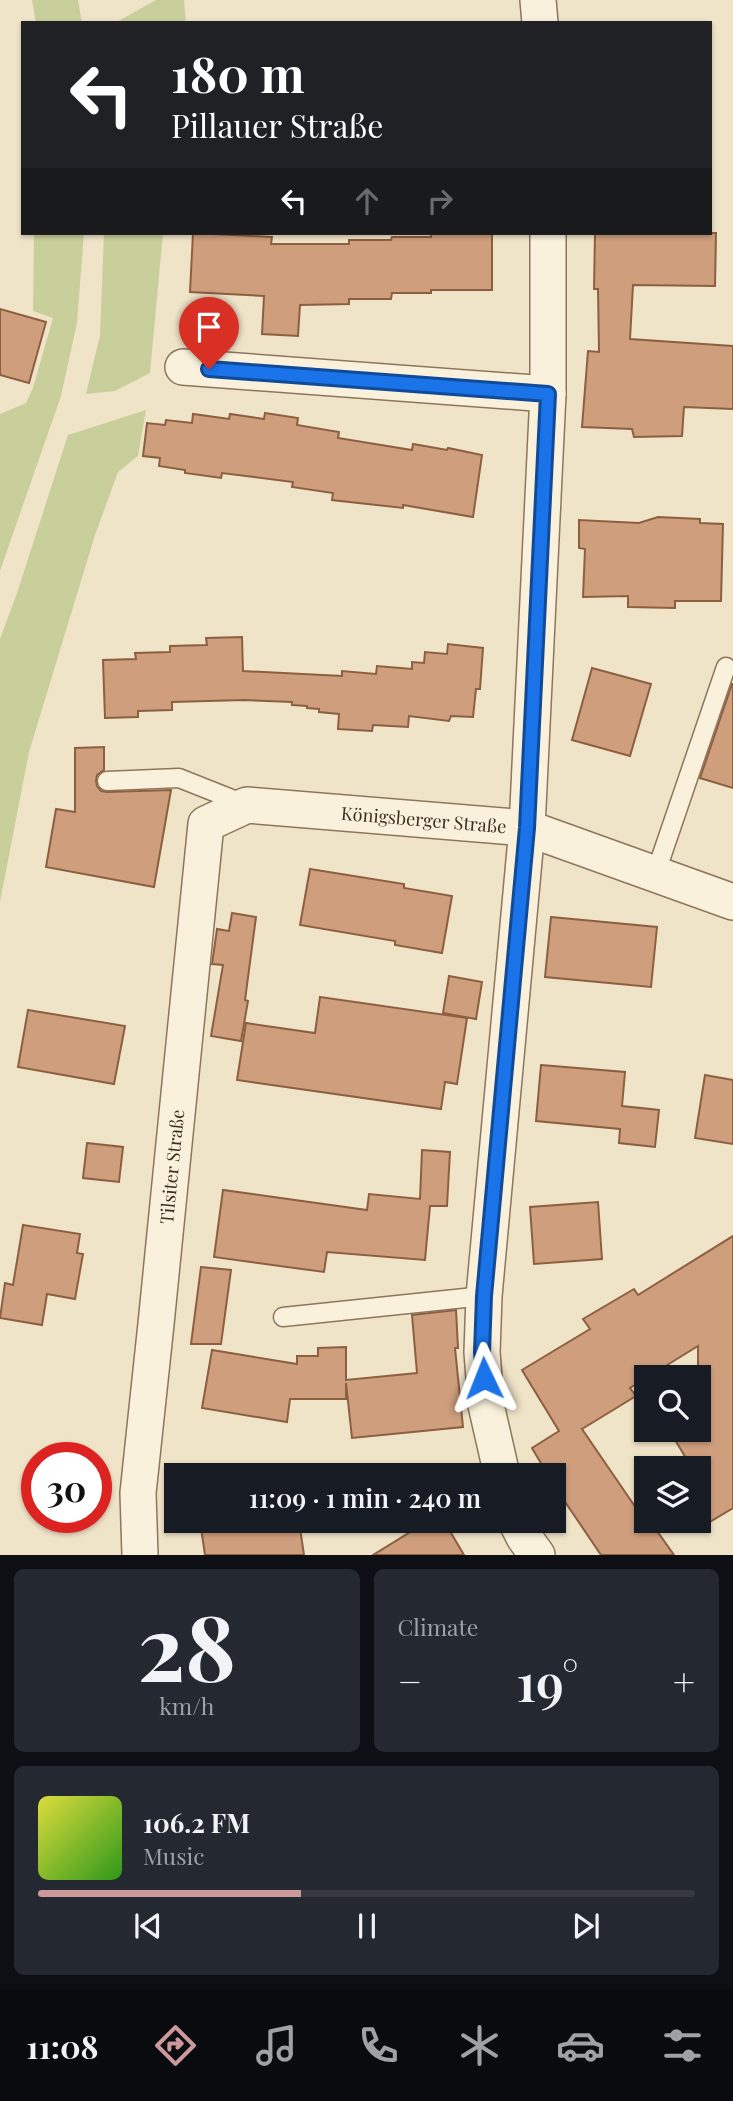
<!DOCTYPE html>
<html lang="en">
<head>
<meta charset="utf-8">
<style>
	body { margin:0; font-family:"Playfair Display",serif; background:#242831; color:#f1f3f6; height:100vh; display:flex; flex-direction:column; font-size:26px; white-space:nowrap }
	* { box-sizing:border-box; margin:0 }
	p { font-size:23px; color:#9ea1a6 }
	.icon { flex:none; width:38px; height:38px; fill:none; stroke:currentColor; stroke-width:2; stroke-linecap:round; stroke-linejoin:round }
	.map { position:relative; height:1555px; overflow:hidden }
	.details { display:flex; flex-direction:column; gap:14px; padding:14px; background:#0d0f14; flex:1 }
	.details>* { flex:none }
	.guide { position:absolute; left:21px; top:21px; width:691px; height:214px; border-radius:0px; box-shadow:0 2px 5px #0004; background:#202124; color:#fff; overflow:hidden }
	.tools { position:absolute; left:634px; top:1365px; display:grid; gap:14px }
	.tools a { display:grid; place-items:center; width:77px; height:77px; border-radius:0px; background:#171b24; box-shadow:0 2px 5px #0004; font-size:35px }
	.speed { position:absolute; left:21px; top:1442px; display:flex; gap:14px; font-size:35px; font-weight:700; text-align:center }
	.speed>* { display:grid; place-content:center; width:91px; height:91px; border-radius:50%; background:#171b24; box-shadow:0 2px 5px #0004; line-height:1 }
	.speed .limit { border:10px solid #d22; background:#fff; color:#111 }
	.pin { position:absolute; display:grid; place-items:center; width:60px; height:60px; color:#fff; margin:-72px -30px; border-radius:50% 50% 50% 0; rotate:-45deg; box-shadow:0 0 7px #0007 }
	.pin .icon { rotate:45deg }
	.me { position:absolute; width:77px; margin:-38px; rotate:358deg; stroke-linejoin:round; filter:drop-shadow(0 0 5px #0008) }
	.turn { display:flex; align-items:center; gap:24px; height:147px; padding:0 35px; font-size:32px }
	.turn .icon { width:91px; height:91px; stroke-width:2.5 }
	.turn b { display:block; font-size:49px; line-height:60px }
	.lanes { display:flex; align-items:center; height:66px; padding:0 35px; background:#0003; justify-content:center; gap:35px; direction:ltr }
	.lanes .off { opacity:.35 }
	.big { font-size:52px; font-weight:600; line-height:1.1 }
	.details .widget { flex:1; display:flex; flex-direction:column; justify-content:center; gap:10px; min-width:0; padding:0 24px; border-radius:10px; background:#242831 }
	.details .dial { align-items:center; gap:0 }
	.dial b { font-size:91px; line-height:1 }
	.song { display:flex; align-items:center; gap:21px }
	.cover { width:84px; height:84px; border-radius:10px; background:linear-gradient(135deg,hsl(60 70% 55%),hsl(110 70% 35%)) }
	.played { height:7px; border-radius:4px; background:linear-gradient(90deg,#cc999b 40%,#363941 40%) }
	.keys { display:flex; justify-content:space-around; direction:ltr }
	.heat { display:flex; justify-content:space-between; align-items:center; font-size:38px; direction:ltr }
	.details .tiles { flex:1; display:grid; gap:14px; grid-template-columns:1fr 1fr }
	.widget:last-child { grid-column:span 2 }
	.trip { position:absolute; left:164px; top:1463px; width:402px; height:70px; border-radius:0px; background:#171b24; box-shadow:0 2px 5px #0004; font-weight:600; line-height:70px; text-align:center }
	.menu { display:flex; height:112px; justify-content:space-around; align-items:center; background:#090b0e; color:#9ea1a6 }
	.menu .icon { width:49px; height:49px }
	.menu .current { color:#cc999b }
	.menu b { font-size:32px; color:#f1f3f6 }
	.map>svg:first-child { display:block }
</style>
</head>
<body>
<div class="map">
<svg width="733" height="1555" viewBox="0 0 733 1555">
	<rect width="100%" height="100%" fill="#f0e4c8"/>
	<g fill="#c9cf9b">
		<path d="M32 0H78L82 23H36Z"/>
		<path d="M156 0H184L186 23H115Z"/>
		<path d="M34 233H84L77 323 61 396 0 571V414L26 403 33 388 53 318 33 311Z"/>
		<path d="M104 233H163L150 373 115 391 86 394 100 335Z"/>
		<path d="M146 410 138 456 118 472 95 535 29 752 0 902V639L17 593 68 435Z"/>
	</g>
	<g fill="#cf9f7d" stroke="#8d5f41" stroke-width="2">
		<path d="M193 233 272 237 271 244H349V240H391L392 237H431V233H492V290H431V293H392L391 299H349V304L300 305 298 336 262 334 264 296 190 292Z"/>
		<path d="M595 233H716L715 286 633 285 630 339 733 346V409L684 407 682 436 634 437 632 429 582 427 588 351 599 352 598 289H594Z"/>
		<path d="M0 309 46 322 29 383 0 375Z"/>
		<path d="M265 413 298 418 297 425 339 432 338 438 412 450 413 444 447 450 448 448 482 455 473 517 403 505V508L332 500 333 493 292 487 293 482 222 473 221 478 185 473V470L159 466 160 458 143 456 147 423 165 425 166 420 192 423 193 414 229 419 230 414 264 419Z"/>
		<path d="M658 517 700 519V523L723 524 721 601H675V608L628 607V596L583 597 585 549 579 548V520L639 523Z"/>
		<path d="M242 637 243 671 342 676V671L376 674 377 666 412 669V662L424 663 425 652 447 654 448 644 483 648 480 689H476L473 717 451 716 449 721 409 716 408 727 373 725 372 731 338 729 339 714 319 712V709L307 708V706L292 705V702L244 700 172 702V710L138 711V717L105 718 103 660 136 659 135 653 170 652V646L207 645 206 638Z"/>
		<path d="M592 668 651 684 630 756 572 740Z"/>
		<path d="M732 684H733V788L700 778Z"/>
		<path d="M104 747V770L97 775 96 781 97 786 101 791 107 792 171 790 154 887 46 867 56 809 75 812V748Z"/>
		<path d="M310 869 404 884V888L452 896 442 953 395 945V941L300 925Z"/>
		<path d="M232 913 256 917 245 1000 248 1001 241 1041 211 1036 223 965 212 964 217 929 229 931Z"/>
		<path d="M551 917 657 927 651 987 545 977Z"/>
		<path d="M449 976 482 982 476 1019 443 1013Z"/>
		<path d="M320 997 467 1018 457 1084 445 1082 441 1109 237 1080 246 1023 315 1033Z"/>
		<path d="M28 1010 125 1026 114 1084 18 1067Z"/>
		<path d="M541 1065 625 1072 622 1106 659 1110 655 1147 619 1143 620 1129 536 1121Z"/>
		<path d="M705 1075 733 1080V1144L695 1138Z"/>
		<path d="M87 1143 123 1147 119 1182 83 1178Z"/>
		<path d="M422 1150 450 1152 447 1206H430L425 1260 327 1252 324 1272 214 1257 223 1190 367 1210 369 1194 420 1199Z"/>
		<path d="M598 1202 602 1259 534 1264 530 1207Z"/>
		<path d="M23 1225 80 1234 77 1253 83 1254 75 1299 47 1294 42 1325 0 1318 5 1283 13 1285Z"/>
		<path d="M733 1236V1508L698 1529V1468H692L669 1430H698V1346L630 1388 636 1396 582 1429 634 1505 638 1503 646 1515V1521H650L674 1555H601L555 1487V1475H548L532 1448 559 1431 522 1370 590 1329 583 1319 634 1289 638 1295Z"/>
		<path d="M201 1267 231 1270 221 1344H191Z"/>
		<path d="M456 1310 458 1348H455L463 1427 352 1438 346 1383V1399H290L287 1422 202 1408 212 1350 297 1364V1356H318V1348L346 1347V1380L417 1373 412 1315Z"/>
		<path d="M200 1521H299L304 1555H205Z"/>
		<path d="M428 1521H444L464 1555H373Z"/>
	</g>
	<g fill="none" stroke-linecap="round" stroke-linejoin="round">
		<defs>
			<g id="service">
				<path d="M107 781 179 778 247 805"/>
				<path d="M655 875 726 667"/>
				<path d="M283 1317 484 1296"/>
			</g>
			<g id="minor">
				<path d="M538 0 540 23"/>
				<path d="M183 367 548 394"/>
				<path d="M502 1475 486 1405 482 1352 484 1296 527 828 548 394V233"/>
				<path d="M516 1521 524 1537 537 1555"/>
				<path id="s1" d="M140 1555 138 1493 156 1324 206 824 247 805 527 828 733 902"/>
			</g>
		</defs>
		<use href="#service" stroke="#8d765c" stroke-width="21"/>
		<use href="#minor" stroke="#8d765c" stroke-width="38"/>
		<use href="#service" stroke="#faf1dc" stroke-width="18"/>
		<use href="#minor" stroke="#faf1dc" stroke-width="35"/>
	</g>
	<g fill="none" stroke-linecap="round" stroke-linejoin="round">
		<defs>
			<path id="route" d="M209 369 548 394 527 828 484 1296 482 1352 484 1378"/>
		</defs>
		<use href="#route" stroke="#114b97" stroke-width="18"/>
		<use href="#route" stroke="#1a73e8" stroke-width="12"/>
	</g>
	<g text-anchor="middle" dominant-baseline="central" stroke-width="7" stroke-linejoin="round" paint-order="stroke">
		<g font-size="18" fill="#3d2e20" stroke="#f7eed8">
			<text stroke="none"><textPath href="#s1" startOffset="957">Königsberger Straße</textPath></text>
			<text stroke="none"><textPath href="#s1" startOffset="390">Tilsiter Straße</textPath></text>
		</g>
	</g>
</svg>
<div class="tools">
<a><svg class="icon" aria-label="search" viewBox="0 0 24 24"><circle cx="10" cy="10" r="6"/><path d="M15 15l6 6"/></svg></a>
<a><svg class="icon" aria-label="layers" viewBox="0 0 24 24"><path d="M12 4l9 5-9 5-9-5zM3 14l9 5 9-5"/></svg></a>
</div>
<div class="speed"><div class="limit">30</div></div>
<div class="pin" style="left:209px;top:369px;background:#d93025"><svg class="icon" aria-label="arrive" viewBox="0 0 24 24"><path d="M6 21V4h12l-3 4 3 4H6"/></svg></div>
<svg class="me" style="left:484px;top:1378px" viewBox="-20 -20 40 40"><path d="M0-17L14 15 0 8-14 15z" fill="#1a73e8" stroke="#fff" stroke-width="4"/></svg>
<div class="trip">11:09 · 1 min · 240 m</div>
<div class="guide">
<div class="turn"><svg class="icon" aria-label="left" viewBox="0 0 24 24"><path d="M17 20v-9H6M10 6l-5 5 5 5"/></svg><div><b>180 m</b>Pillauer Straße</div></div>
<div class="lanes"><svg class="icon" aria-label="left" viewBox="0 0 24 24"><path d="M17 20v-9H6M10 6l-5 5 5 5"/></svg><svg class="icon off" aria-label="ahead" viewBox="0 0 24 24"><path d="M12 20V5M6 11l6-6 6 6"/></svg><svg class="icon off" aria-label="right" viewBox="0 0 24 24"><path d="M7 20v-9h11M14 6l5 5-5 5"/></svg></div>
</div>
</div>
<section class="details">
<div class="tiles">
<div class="widget dial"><b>28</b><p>km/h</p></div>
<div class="widget"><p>Climate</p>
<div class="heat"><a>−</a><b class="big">19°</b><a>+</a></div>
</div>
<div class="widget">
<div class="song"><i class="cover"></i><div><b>106.2 FM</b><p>Music</p></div></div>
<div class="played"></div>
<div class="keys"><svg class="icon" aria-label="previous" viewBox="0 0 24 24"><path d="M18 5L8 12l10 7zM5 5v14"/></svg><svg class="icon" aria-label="pause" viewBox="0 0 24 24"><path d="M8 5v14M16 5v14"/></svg><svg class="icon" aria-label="next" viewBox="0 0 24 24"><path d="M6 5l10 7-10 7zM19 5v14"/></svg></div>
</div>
</div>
</section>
<nav class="menu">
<b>11:08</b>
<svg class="icon current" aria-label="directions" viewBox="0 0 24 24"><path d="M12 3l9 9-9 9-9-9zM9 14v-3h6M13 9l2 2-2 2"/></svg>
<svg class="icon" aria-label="music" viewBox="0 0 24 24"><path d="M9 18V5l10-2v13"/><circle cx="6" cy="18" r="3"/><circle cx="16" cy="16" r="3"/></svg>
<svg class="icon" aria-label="phone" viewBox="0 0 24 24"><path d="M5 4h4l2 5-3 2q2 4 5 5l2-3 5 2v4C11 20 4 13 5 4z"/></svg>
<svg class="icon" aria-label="climate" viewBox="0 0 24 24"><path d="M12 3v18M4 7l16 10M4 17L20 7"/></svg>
<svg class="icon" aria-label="car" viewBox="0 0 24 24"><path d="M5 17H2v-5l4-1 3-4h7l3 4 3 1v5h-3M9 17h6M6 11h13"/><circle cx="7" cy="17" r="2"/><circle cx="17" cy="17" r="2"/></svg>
<svg class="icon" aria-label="filters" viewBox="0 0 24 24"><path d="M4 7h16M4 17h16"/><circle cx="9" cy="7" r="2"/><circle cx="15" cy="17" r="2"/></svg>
</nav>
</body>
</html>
